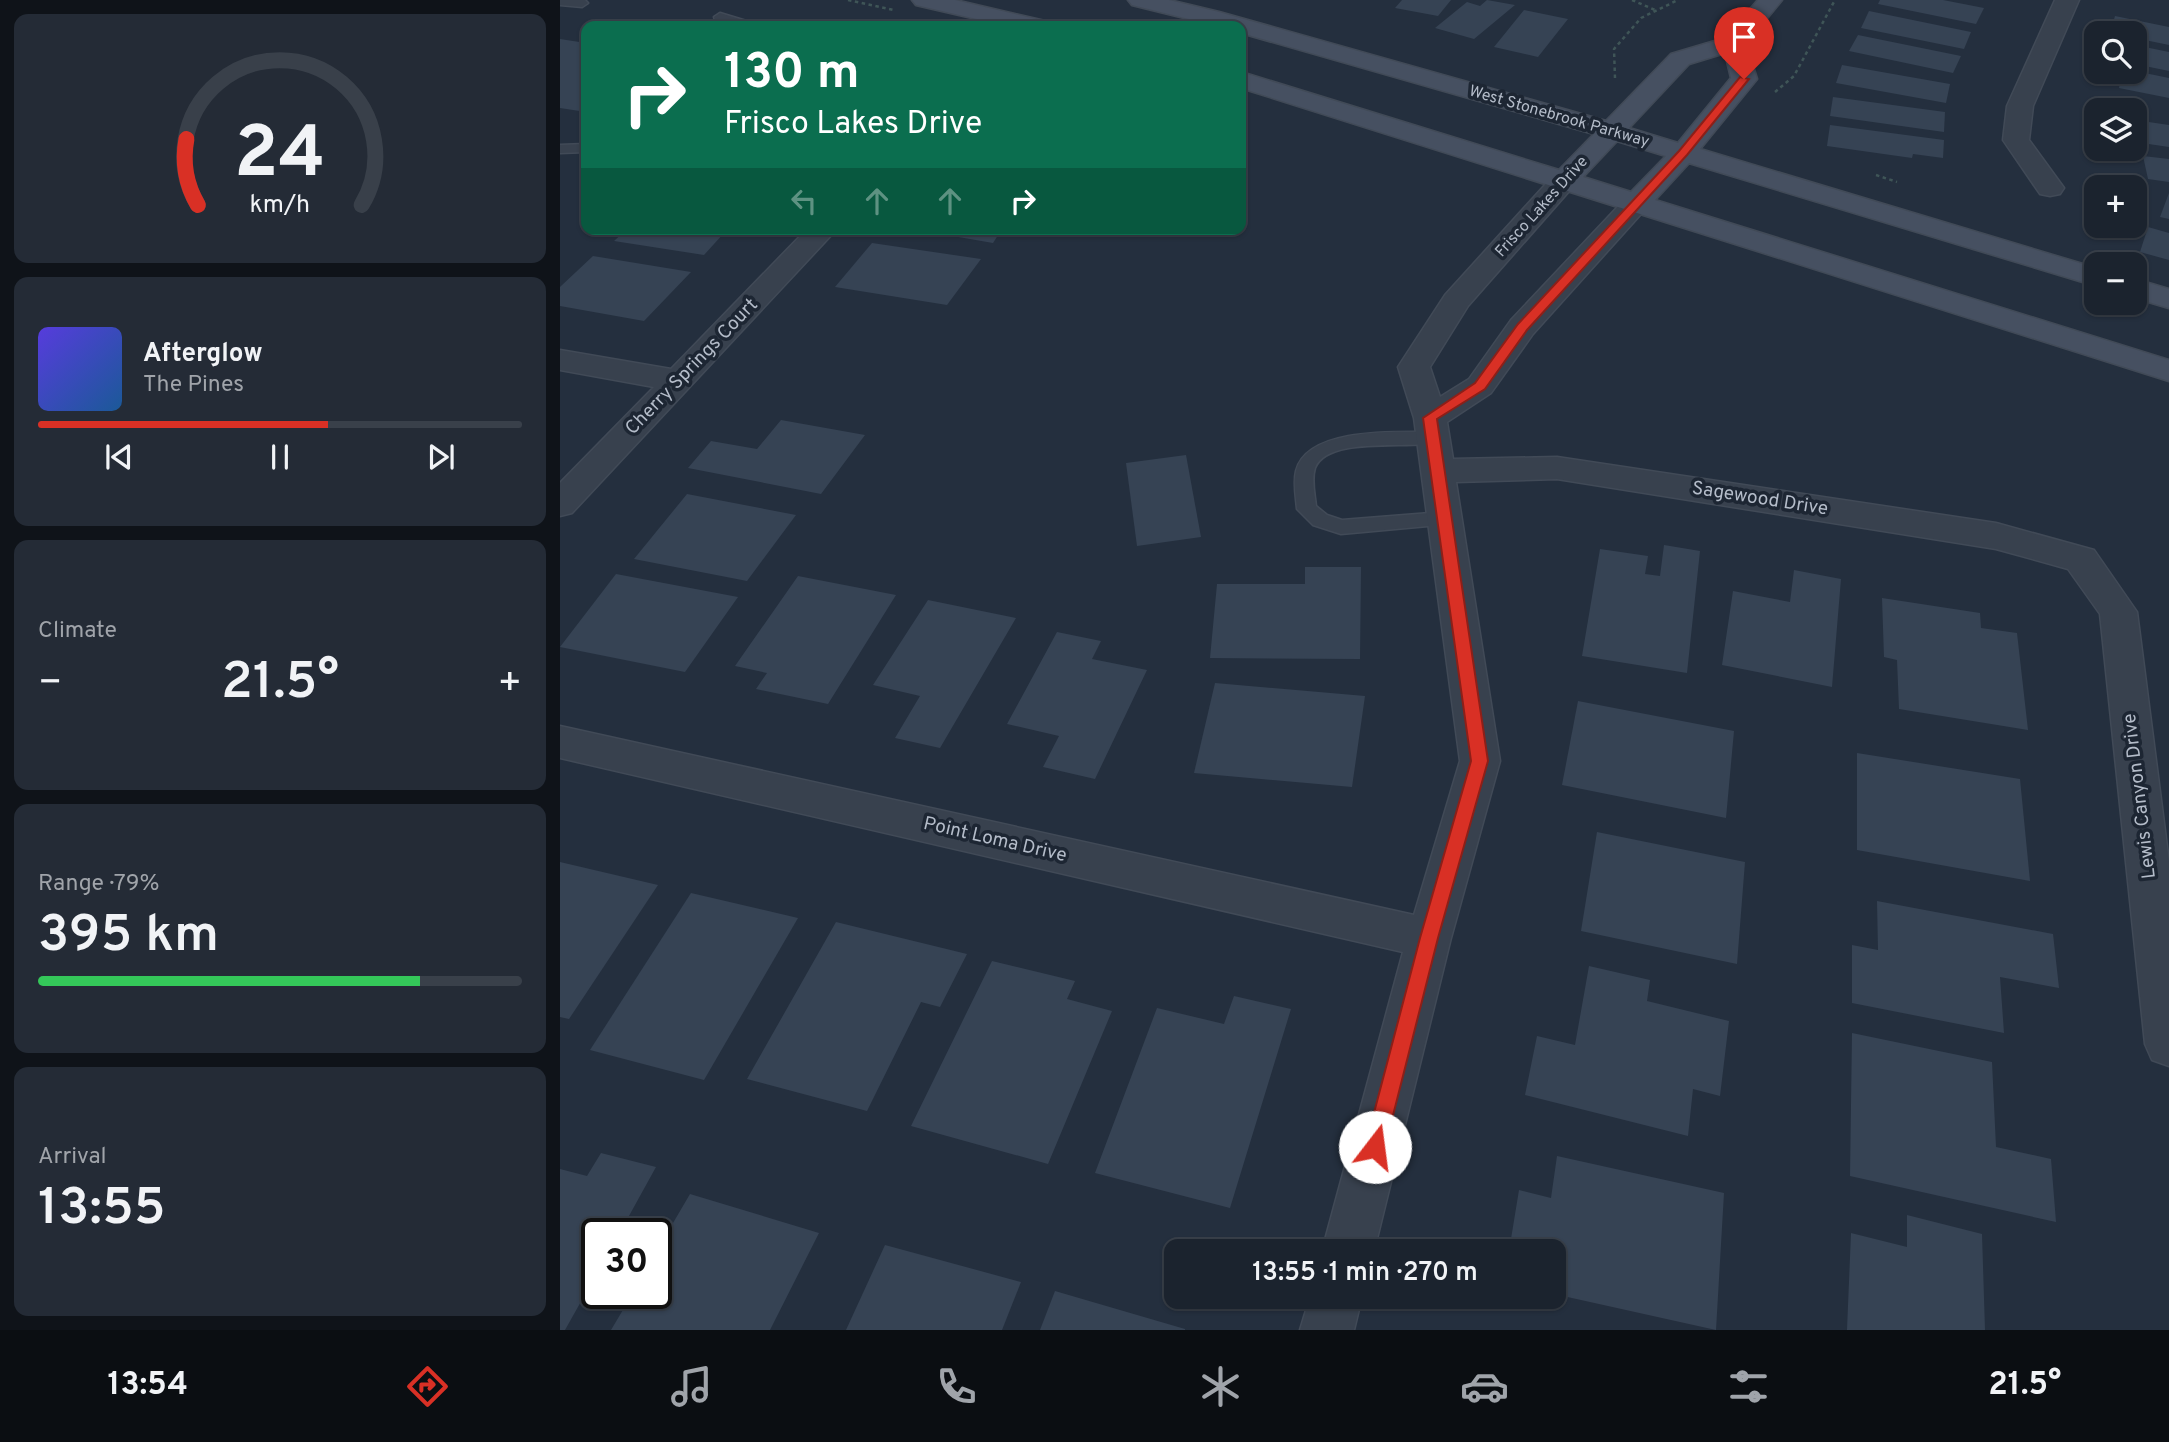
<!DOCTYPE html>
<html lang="en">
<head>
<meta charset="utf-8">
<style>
	body { margin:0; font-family:Overpass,sans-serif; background:#242b36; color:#f1f3f6; height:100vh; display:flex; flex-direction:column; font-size:26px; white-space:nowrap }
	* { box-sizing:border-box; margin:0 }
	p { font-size:23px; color:#a0a4aa }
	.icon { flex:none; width:38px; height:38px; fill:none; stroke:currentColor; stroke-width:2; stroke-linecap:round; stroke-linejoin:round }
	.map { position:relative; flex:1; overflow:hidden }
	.sheet { display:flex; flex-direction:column; gap:14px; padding:14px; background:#0f1319; width:560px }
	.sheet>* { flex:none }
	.banner { position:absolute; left:21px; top:21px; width:665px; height:214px; border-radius:14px; box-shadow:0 2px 5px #0004,0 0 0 2px #39404a; background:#0b6e4f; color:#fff; overflow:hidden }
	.controls { position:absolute; left:1524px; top:21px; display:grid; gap:14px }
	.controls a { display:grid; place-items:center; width:63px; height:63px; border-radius:14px; background:#1b232e; box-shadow:0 2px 5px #0004,0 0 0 2px #39404a; font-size:35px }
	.speed { position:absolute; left:21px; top:1218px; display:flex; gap:14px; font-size:35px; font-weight:700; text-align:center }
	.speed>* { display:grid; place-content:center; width:91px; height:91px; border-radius:50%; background:#1b232e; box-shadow:0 2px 5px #0004,0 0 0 2px #39404a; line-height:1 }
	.speed .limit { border:4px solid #111; border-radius:10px; background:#fff; color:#111 }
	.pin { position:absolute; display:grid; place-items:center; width:60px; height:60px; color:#fff; margin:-72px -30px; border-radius:50% 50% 50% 0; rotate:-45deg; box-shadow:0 0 7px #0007 }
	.pin .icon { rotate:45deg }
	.me { position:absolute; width:77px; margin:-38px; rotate:15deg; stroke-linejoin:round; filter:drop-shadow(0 0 5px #0008) }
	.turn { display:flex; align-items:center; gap:24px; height:147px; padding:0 28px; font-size:32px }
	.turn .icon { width:91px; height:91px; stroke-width:2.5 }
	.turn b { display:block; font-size:49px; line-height:60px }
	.lanes { display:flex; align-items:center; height:66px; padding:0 28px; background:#0003; justify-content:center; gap:35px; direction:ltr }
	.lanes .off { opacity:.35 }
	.big { font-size:52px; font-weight:600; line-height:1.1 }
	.sheet .tile { flex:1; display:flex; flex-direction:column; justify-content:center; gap:10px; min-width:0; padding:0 24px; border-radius:14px; background:#242b36 }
	.sheet .dial { align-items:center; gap:0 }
	.dial svg { height:182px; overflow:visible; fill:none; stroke:#39404a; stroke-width:7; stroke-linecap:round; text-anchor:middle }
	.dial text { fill:#f1f3f6; stroke:none }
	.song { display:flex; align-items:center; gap:21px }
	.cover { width:84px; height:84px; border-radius:10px; background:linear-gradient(135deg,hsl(250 70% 55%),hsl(210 70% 35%)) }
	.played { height:7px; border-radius:4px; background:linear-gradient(90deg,#d93025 60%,#39404a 60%) }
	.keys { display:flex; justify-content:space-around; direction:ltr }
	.heat { display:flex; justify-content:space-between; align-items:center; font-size:38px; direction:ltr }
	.charge { height:10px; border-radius:5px; background:linear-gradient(90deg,#34c759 79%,#39404a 0) }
	.trip { position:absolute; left:604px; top:1239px; width:402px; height:70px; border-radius:14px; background:#1b232e; box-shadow:0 2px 5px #0004,0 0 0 2px #39404a; font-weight:600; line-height:70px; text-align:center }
	.menu { display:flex; height:112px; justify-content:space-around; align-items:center; background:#0b0e12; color:#a0a4aa }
	.menu .icon { width:49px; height:49px }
	.menu .on { color:#d93025 }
	.menu b { font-size:32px; color:#f1f3f6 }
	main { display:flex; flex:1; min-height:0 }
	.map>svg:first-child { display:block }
</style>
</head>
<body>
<main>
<section class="sheet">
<div class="tile dial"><svg viewBox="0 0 100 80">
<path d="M14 69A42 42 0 1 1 86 69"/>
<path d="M14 69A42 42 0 0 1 9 40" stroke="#d93025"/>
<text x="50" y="56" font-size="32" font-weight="700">24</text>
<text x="50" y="72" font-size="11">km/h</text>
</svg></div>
<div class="tile">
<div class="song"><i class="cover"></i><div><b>Afterglow</b><p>The Pines</p></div></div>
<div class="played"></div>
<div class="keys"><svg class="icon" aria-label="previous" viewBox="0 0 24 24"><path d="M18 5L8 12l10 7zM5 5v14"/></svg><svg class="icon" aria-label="pause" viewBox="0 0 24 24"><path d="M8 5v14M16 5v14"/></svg><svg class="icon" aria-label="next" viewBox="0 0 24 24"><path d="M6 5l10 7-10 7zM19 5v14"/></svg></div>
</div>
<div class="tile"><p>Climate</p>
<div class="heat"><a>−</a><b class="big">21.5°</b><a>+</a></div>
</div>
<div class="tile"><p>Range · 79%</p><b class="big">395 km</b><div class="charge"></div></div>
<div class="tile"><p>Arrival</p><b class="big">13:55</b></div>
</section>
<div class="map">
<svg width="1609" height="1330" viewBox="0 0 1609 1330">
	<rect width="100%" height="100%" fill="#242f3e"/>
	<g fill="#364354">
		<path d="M842 0H891L878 16 835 8Z"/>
		<path d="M927 0 955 5 914 39 875 28 907 2 920 6Z"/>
		<path d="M1320 0H1383L1424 8 1416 24 1318 4Z"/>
		<path d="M964 10 1008 19 978 57 934 47Z"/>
		<path d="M1309 11 1411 32 1404 49 1301 28Z"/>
		<path d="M1555 16 1609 27V45L1575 38V33H1550Z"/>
		<path d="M1298 35 1401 56 1393 73 1289 51Z"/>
		<path d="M0 39 26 43V112L0 108Z"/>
		<path d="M1575 45 1609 52V71L1575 64Z"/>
		<path d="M1282 65 1390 84 1386 103 1276 83Z"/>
		<path d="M1536 72 1575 71 1609 78V98L1559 88 1560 82 1535 77Z"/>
		<path d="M1273 97 1385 112 1384 132 1270 116Z"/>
		<path d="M1523 113 1536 115V136L1523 134Z"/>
		<path d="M1575 120 1609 125V147L1575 142Z"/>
		<path d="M1270 125 1384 140 1383 158 1353 154 1352 158 1267 146Z"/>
		<path d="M1583 156 1609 159V182L1588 179Z"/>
		<path d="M1609 193V219L1600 217Z"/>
		<path d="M1588 227 1609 233V260L1580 252Z"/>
		<path d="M67 229H194L187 236 164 233 144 255 54 241Z"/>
		<path d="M352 229H442L433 243Z"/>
		<path d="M312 243 421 259 387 305 275 287Z"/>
		<path d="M33 256 131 272 84 321 0 306V287Z"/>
		<path d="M221 420 305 435 261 494 128 468 151 441 197 449Z"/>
		<path d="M626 455 641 537 577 546 566 463Z"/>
		<path d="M127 494 236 515 187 581 74 559Z"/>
		<path d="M1104 545 1140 551 1127 673 1022 656 1040 549 1088 556 1085 574 1100 576Z"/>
		<path d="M745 567H801L800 659 650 658 657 584H745Z"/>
		<path d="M1234 570 1281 579 1272 687 1162 665 1173 591 1230 602Z"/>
		<path d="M56 574 178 597 125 672 0 647Z"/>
		<path d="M238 576 336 595 268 704 196 689 207 673 175 666Z"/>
		<path d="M1322 598 1420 613 1421 628 1457 633 1468 730 1339 709 1337 660 1324 657Z"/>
		<path d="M368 600 456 618 380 748 335 738 360 696 313 685Z"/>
		<path d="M497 632 541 641 532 659 587 670 535 779 483 767 499 736 447 724Z"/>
		<path d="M655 683 805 696 792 787 634 773Z"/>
		<path d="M1018 701 1174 731 1166 818 1002 785Z"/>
		<path d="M1297 753 1460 779 1470 881 1297 850Z"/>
		<path d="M1037 832 1185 862 1177 964 1021 931Z"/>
		<path d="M0 862 98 885 9 1019 0 1017Z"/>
		<path d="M131 893 238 918 144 1080 30 1050Z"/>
		<path d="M1317 901 1493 934 1499 988 1440 977 1444 1033 1292 1003V945L1318 950Z"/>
		<path d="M276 922 407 954 380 1007 361 1002 307 1111 187 1079Z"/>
		<path d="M432 961 515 981 507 999 552 1011 488 1164 351 1126Z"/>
		<path d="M1029 966 1090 980 1087 1001 1169 1021 1160 1096 1133 1089 1128 1136 965 1095 977 1036 1015 1045Z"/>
		<path d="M674 996 731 1009 670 1208 535 1173 597 1008 664 1024Z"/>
		<path d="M1292 1033 1432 1062 1436 1147 1491 1159 1496 1222 1290 1176Z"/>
		<path d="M41 1153 96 1167 59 1234H37V1273L5 1330H0V1169L27 1176Z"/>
		<path d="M997 1156 1164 1193 1156 1330 994 1294V1251H949L959 1190 991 1198Z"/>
		<path d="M130 1194 259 1233 210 1330H51L73 1293H96V1252Z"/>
		<path d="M1347 1215 1422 1234 1425 1330H1287L1291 1233 1347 1247Z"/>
		<path d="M325 1245 461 1282 442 1330H286Z"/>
		<path d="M495 1291 625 1329V1330H480Z"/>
	</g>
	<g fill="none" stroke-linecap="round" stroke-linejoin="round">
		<defs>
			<g id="lane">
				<path d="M0 0H25L28 3 22 7 0 5Z"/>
				<path d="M160 13 193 23 195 26H176L155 20 154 17Z"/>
				<path d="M26 144V152L0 153V145Z"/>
				<path d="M873 432 879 434 882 438 879 442C852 450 768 435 755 468 751 480 755 495 756 506L767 515 782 520 883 512 890 514 893 519 890 524 781 534 753 525 737 509C736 497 733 483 736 471 747 427 837 432 873 432Z"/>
			</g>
			<g id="street">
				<path d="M1495 0H1519L1473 106 1469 140 1504 188 1500 194 1490 196 1480 194 1443 140 1447 106Z"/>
				<path d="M1004 173 1014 175 1018 181 908 306 870 367 880 397 909 379 951 320 1066 198 1076 196 1086 198 1090 204 973 334 931 393 887 422 893 459 997 457 1436 523 1534 550 1577 612 1609 862V1066L1592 1060 1585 1044 1540 614 1508 569 1436 549 997 479 896 482 940 761 891 938 814 1251H762L843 952 0 758V726L854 915 900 761 854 418 838 367 885 295 994 175Z"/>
				<path d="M247 229H277L12 513 0 516V483L94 387 0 370V350L111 369Z"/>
				<path d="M750 1297H802L794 1330H740Z"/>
			</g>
			<g id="secondary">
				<path d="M352 0H395L485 21 489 26H447L356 5Z"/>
				<path d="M568 0H609L659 12 1046 121 1111 54 1165 38 1198 0H1222L1186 44 1197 79 1140 149 1536 268V286L1129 163 1095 200 1609 360V381L681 88V72L999 170 1034 134 681 33V26H657L572 5ZM1165 53 1171 78 1118 143 1069 128 1129 64ZM1057 141 1106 156 1071 192 1023 177Z"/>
				<path d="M1575 279 1609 289V308L1575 298Z"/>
			</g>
		</defs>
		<use href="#lane" stroke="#414a57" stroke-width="3"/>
		<use href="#street" stroke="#414a57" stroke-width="3"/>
		<use href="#secondary" stroke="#414a57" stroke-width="3"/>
		<g stroke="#3f5557" stroke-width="2.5" stroke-dasharray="3.5 3.5" stroke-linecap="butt">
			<path d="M288 0 334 10"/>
			<path d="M1072 0 1095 10"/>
			<path d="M1055 78 1054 49 1081 18 1118 0"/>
			<path d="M1215 92 1234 76 1275 0"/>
			<path d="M1316 175 1337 182"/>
		</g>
		<use href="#lane" fill="#38414e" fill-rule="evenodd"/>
		<use href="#street" fill="#38414e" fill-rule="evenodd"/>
		<use href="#secondary" fill="#465061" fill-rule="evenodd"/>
	</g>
	<path fill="#d93025" stroke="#8d1f18" stroke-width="2" d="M1180 77 1189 79 1127 155 967 330 925 389 877 419 928 761 878 938 825 1147 822 1154 815 1157 808 1154 805 1147 860 938 911 761 863 418 915 383 958 324 1119 151Z"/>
	<g text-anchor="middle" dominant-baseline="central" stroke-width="7" stroke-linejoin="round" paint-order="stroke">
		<g font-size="16" fill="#b4bcc9" stroke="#1d2633">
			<text transform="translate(999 117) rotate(16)">West Stonebrook Parkway</text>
			<text transform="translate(982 207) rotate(-48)">Frisco Lakes Drive</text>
		</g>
		<g font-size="19" fill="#b4bcc9" stroke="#1d2633">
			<text transform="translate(132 367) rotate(-46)">Cherry Springs Court</text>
			<text transform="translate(1200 499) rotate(9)">Sagewood Drive</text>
			<text transform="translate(1580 796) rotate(-97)">Lewis Canyon Drive</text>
			<text transform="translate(435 840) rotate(13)">Point Loma Drive</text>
		</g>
	</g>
</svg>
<div class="controls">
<a><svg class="icon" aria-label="search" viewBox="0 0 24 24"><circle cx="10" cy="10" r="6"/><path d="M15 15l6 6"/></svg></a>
<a><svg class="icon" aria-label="layers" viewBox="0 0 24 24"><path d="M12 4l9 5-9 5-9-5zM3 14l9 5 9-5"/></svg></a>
<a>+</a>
<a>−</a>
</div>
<div class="speed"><div class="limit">30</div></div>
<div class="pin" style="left:1184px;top:79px;background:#d93025"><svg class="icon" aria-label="arrive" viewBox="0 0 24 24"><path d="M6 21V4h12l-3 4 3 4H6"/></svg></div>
<svg class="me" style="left:815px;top:1147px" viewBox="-20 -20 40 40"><circle r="19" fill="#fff"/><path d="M0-13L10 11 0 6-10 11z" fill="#d93025"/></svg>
<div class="trip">13:55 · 1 min · 270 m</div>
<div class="banner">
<div class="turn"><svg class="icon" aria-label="right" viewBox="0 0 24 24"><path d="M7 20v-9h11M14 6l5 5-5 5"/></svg><div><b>130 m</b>Frisco Lakes Drive</div></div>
<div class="lanes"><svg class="icon off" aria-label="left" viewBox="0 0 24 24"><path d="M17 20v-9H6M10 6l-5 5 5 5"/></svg><svg class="icon off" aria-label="ahead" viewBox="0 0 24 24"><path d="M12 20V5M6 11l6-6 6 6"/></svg><svg class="icon off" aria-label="ahead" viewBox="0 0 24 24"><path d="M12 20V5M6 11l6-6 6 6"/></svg><svg class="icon" aria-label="right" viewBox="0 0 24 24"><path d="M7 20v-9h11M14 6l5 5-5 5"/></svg></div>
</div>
</div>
</main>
<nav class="menu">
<b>13:54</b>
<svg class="icon on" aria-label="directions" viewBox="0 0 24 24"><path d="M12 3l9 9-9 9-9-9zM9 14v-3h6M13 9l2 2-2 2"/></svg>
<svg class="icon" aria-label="music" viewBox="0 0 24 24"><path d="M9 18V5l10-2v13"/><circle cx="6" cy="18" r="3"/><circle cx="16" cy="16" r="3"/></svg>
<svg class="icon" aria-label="phone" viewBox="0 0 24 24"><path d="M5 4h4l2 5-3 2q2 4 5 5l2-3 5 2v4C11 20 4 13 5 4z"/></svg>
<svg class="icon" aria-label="climate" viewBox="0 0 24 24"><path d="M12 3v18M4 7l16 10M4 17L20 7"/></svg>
<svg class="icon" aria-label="car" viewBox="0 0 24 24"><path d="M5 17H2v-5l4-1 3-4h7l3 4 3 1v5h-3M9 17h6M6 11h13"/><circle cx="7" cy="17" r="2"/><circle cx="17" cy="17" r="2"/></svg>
<svg class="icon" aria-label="filters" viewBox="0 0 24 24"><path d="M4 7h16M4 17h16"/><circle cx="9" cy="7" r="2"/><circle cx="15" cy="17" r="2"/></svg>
<b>21.5°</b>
</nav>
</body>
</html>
